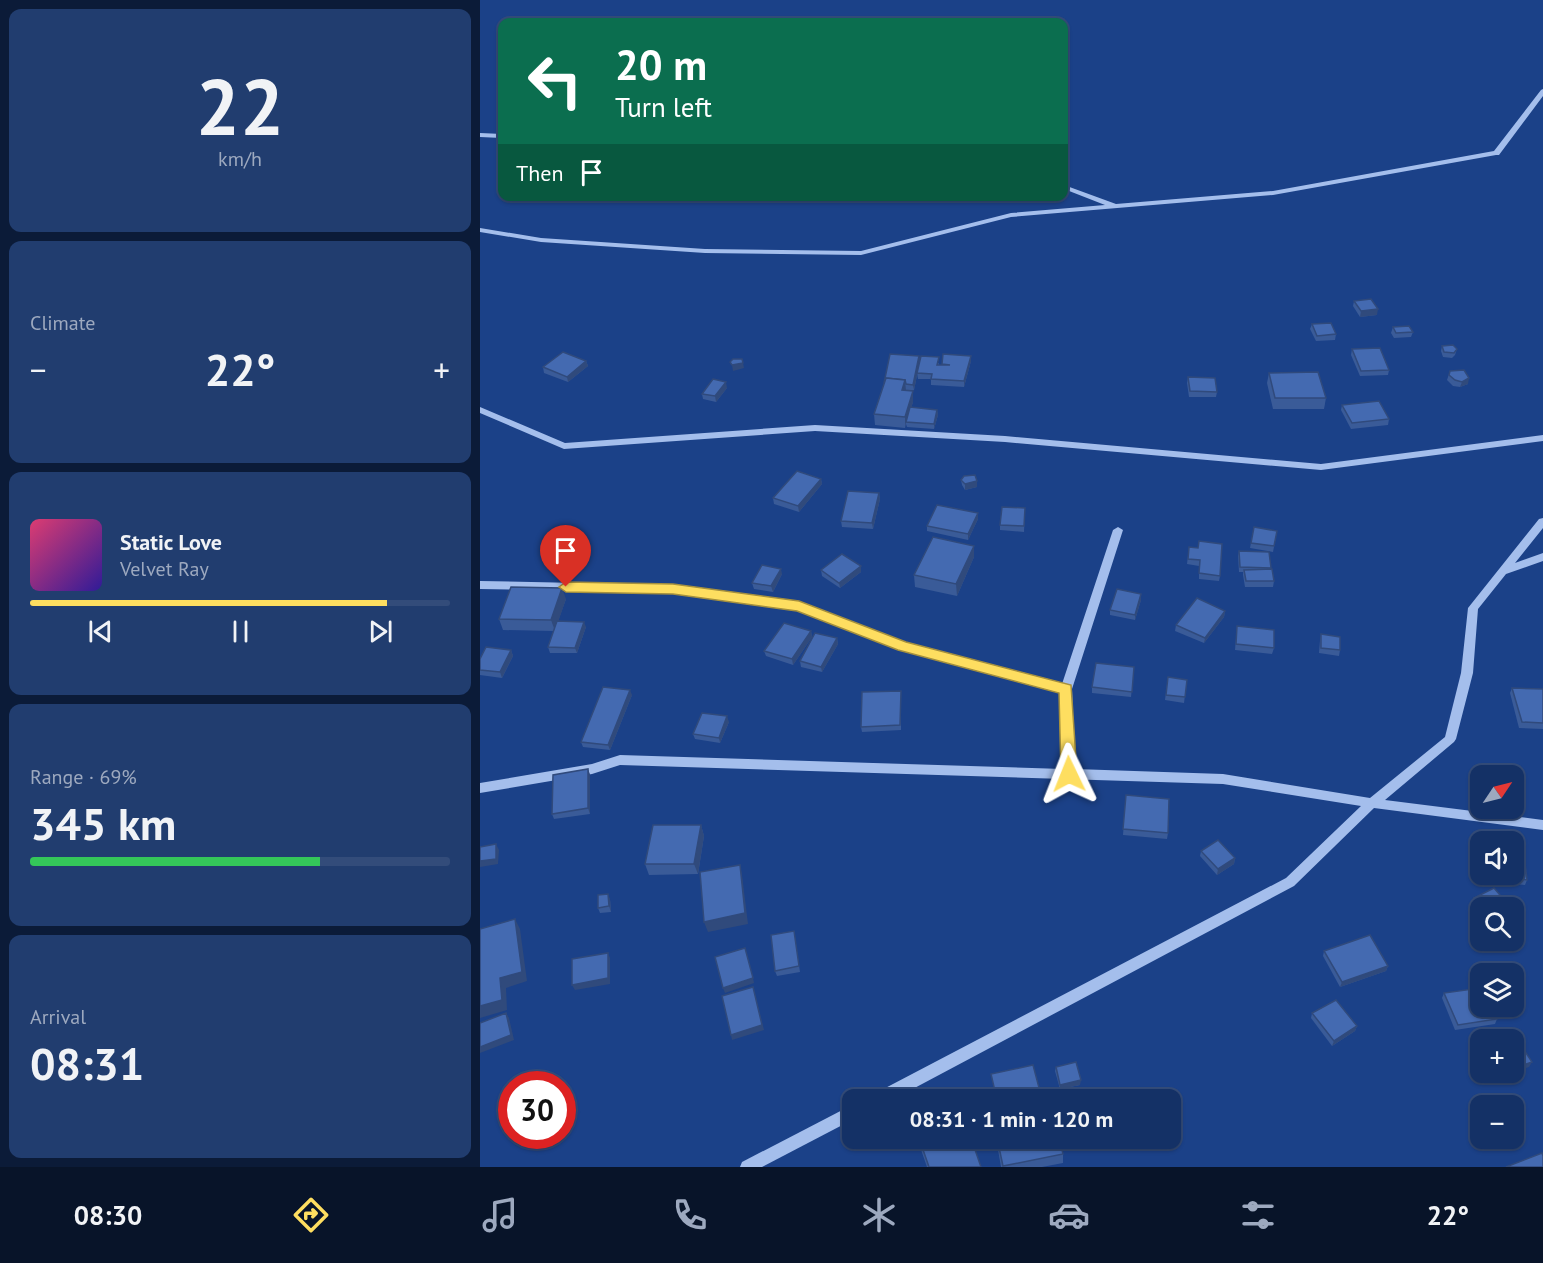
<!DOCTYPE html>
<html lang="en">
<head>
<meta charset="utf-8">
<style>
	body { margin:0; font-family:"PT Sans",sans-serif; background:#213d6f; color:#f1f3f6; height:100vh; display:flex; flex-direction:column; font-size:22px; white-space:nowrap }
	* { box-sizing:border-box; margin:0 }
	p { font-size:20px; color:#9da9bf }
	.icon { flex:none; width:33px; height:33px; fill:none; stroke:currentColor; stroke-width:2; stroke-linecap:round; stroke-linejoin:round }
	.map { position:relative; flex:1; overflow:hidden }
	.panel { display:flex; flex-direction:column; gap:9px; padding:9px; background:#0b1b38; width:480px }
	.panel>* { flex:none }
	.guide { position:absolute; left:18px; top:18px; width:570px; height:183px; border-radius:12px; box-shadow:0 2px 4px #0004,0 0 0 2px #334c7a; background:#0b6e4f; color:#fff; overflow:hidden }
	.needle { width:39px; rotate:55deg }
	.fabs { position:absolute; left:990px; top:765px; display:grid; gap:12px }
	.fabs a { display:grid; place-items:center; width:54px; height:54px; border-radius:12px; background:#143166; box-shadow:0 2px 4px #0004,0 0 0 2px #334c7a; font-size:30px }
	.speed { position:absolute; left:18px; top:1071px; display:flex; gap:12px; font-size:30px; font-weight:700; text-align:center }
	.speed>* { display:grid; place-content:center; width:78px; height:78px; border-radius:50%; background:#143166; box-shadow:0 2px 4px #0004,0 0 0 2px #334c7a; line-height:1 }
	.speed .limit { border:9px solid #d22; background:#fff; color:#111 }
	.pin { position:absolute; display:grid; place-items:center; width:51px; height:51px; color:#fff; margin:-62px -26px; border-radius:50% 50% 50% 0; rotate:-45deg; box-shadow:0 0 6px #0007 }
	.pin .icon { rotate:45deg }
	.me { position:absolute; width:66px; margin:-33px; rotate:358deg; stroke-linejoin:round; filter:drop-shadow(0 0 4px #0008) }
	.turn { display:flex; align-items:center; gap:21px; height:126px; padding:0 18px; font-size:27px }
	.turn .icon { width:78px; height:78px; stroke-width:2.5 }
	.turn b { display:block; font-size:42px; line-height:51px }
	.then { display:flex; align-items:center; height:57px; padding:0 18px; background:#0003; gap:12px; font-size:22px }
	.big { font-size:45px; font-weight:700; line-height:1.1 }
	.panel .tile { flex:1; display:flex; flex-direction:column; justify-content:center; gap:9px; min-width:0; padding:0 21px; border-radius:12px; background:#213d6f }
	.panel .dial { align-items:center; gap:0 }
	.dial b { font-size:78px; line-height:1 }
	.song { display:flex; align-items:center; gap:18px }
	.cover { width:72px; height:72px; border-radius:9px; background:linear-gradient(135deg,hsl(340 70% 55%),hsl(250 70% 35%)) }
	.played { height:6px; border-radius:3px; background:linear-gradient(90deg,#fede60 85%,#334c7a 85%) }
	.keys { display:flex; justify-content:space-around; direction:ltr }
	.heat { display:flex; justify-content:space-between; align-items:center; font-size:33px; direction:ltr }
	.charge { height:9px; border-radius:4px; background:linear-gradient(90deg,#34c759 69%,#334c7a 0) }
	.trip { position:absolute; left:362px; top:1089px; width:339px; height:60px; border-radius:12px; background:#143166; box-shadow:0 2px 4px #0004,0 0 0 2px #334c7a; font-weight:700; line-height:60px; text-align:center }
	.tabs { display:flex; height:96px; justify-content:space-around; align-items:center; background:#081429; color:#9da9bf }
	.tabs .icon { width:42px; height:42px }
	.tabs .active { color:#fede60 }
	.tabs b { font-size:27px; color:#f1f3f6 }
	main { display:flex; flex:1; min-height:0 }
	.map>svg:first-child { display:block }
</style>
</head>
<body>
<main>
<section class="panel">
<div class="tile dial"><b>22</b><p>km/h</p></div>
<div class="tile"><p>Climate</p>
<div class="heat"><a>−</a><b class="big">22°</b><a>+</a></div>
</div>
<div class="tile">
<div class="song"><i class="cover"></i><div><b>Static Love</b><p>Velvet Ray</p></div></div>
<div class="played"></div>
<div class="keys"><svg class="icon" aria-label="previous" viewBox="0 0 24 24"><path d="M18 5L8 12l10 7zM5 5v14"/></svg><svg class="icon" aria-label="pause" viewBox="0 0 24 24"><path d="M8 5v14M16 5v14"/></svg><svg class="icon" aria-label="next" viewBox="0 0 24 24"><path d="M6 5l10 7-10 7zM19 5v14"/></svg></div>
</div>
<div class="tile"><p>Range · 69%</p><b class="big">345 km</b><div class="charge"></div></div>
<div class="tile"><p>Arrival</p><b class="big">08:31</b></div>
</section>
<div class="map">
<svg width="1063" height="1167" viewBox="0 0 1063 1167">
	<rect width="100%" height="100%" fill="#1b4188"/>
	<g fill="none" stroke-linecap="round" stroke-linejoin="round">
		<g fill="#a4beec" fill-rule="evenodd">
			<path d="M1063 89V96L1019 155H1016L793 195 531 217 381 255 225 253 61 242 0 232V228L61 238 225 249 381 251 531 213 625 205 584 189V185L636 204 793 191 1014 151 1061 90Z"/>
			<path d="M0 133 22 134V138L0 137Z"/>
			<path d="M0 407 85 443 335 425 525 436 841 464 1063 435V441L841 470 525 442 335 431 84 449 0 413Z"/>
			<path d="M1063 518V528L1035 563 1063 553V561L1026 574 998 609 993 673 976 739 974 742 905 800 1063 820V830L894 808 814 886 412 1100H390L392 1095 806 878 881 806 743 784 140 765 112 774 0 793V783L112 764 140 755 583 769 580 692 419 650 318 610 193 593 0 589V581L193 585 319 602 425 643 582 684 633 530 638 527 643 530 592 689 595 769 743 774 890 798 965 737 981 673 988 608 1059 519Z"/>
			<path d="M372 1105V1120L282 1167H260L262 1162Z"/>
		</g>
	</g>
	<g fill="#3a5b98">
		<path d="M874 301 897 315 880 317 873 306Z"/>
		<path d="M832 324 856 334 855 340 836 341 830 329Z"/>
		<path d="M913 327 933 332 931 337 914 338 911 333Z"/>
		<path d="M962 346 977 349 975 355 972 358 963 357 961 351Z"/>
		<path d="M872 349 909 370 908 375 880 376 871 355Z"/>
		<path d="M463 354 491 356V361L484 387 451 385V379H438L437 373 459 363V365H462Z"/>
		<path d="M439 356 440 361 434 390H426L433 402 431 408 457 410 458 415 454 429 427 427 426 424 425 428 395 425 394 414 404 383Z"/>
		<path d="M106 361 108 366 88 382 64 373 63 367Z"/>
		<path d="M970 371 988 384 980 387 973 386 967 380Z"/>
		<path d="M789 373 846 398 844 409H793L787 383Z"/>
		<path d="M708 377 737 392 736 397H709L707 383Z"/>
		<path d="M247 388 236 402 223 399 222 394Z"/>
		<path d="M862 405 909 419 908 425 871 429 861 410Z"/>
		<path d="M341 479 342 484 319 512 294 504 293 498Z"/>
		<path d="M481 480 497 481V487L485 490 482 485Z"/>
		<path d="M399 493 400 499 393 529 362 527 361 521Z"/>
		<path d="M545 508 544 532 520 530V525Z"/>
		<path d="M498 513V519L488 540 447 531V526Z"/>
		<path d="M774 527 797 531 793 552 770 548Z"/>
		<path d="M494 546V557L477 596 435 587 434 575Z"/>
		<path d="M709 547 740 576 739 581 719 579V566L707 564Z"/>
		<path d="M759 551 791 568 794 581 793 587H765L763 575V572H759L758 556Z"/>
		<path d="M341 570 381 572 360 588 342 576Z"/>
		<path d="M302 574 293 592 274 589 272 583Z"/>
		<path d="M661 594V600L655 620 630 615V610Z"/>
		<path d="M86 599 78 621 106 627 97 653H70L68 647 74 631 23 630 19 619Z"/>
		<path d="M745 611 744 617 724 643 695 631 696 625Z"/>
		<path d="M757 626 794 648 792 654 755 650Z"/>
		<path d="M331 631 332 637 313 665 286 656 284 651Z"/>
		<path d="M841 634 860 650 859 656 839 653 840 640Z"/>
		<path d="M357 638 358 644 342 672 321 667 320 661Z"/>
		<path d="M31 650 33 656 22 678 0 675V659Z"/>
		<path d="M654 667 651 697 612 693V687Z"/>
		<path d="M688 677 707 680 704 703 685 700Z"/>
		<path d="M1032 688 1063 689V729L1039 728 1030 693Z"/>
		<path d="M152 695 130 750 103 747 101 742Z"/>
		<path d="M421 696V730L382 732 381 727Z"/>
		<path d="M249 722 240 743 215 739 213 734Z"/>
		<path d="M108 769 110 775V814L74 819 72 814Z"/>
		<path d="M646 795 688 833 687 839 643 835Z"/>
		<path d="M221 825 224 836 218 874 169 875 165 864Z"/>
		<path d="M1004 834 1042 838 1047 880 1045 885 1006 881V874H1034V842H1002L1001 839Z"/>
		<path d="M721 851 755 858 754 864 737 875 720 856Z"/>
		<path d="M994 898 1031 908H1000V914L991 903Z"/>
		<path d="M130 899 131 912 120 913 118 908Z"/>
		<path d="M314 931 320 972 297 976 295 971Z"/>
		<path d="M844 951 908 966 906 971 860 987 843 956Z"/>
		<path d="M964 993 1017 1019 1015 1024 975 1030 962 998Z"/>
		<path d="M832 1013 877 1026 875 1031 852 1046 831 1018Z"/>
		<path d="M576 1067 600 1085 580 1089 575 1071Z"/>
		<path d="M437 1138H491L501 1167H447Z"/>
		<path d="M516 1138H579L583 1154V1163L562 1167H521Z"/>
	</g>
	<g fill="#304a7c">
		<path d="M898 309 897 315 880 317 881 311Z"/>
		<path d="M439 356 440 361 434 390 433 385Z"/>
		<path d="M491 356V361L484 387V381Z"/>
		<path d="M106 361 108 366 88 382 87 377Z"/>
		<path d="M263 363 264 368 253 371 252 365Z"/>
		<path d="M989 378 988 384 980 387 982 382Z"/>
		<path d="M425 380 426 391 422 390Z"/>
		<path d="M246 382 247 388 236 402 235 396Z"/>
		<path d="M433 391V402L427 422H426L425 428V417Z"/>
		<path d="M457 410 458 415 454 429V424Z"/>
		<path d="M341 479 342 484 319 512 318 506Z"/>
		<path d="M497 481V487L485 490V484Z"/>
		<path d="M399 493 400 499 393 529 392 523Z"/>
		<path d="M498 513V519L488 540V534Z"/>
		<path d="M494 546V557L477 596 476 584Z"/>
		<path d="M381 566V572L360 588 359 583Z"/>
		<path d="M301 569 302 574 293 592 291 586Z"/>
		<path d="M82 588 86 599 75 631 71 620Z"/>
		<path d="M661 594V600L655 620V615Z"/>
		<path d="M745 611 744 617 724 643 725 638Z"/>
		<path d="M104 622 106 627 97 653 95 648Z"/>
		<path d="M331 631 332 637 313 665 312 659Z"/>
		<path d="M357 638 358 644 342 672 341 667Z"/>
		<path d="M31 650 33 656 22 678 20 672Z"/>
		<path d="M150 690 152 695 130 750 128 745Z"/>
		<path d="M247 716 249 722 240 743 239 738Z"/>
		<path d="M108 769 110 775V814L108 808Z"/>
		<path d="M221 825 224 836 218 874 214 864Z"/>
		<path d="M16 844 19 850 18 864 0 867V861Z"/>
		<path d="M755 858 754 864 737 875 738 869Z"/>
		<path d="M260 865 262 875 268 924 228 932 224 922Z"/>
		<path d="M128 894 130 899 131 912 129 906Z"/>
		<path d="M35 919 40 929 47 981 26 988 27 1010 0 1018V1006L20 978Z"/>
		<path d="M128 953 130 958V984L95 990 92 985Z"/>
		<path d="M908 966 906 971 860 987 862 982Z"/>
		<path d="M273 978 274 983 245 993 243 988Z"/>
		<path d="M273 987 284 1030 252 1040 251 1035Z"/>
		<path d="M26 1013 29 1018 34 1040 0 1053V1047Z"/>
		<path d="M877 1026 875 1031 852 1046 854 1041Z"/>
		<path d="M1052 1062 1049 1067 1034 1072V1068Z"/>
		<path d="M1022 1072H1032L1020 1077Z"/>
		<path d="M601 1080 600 1085 580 1089V1085Z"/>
	</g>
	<g fill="#446ab1" stroke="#304a7c" stroke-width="1.5">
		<path d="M891 299 898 309 881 311 874 301Z"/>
		<path d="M851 323 856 334 837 336 832 324Z"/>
		<path d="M929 326 933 332 916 333 913 327Z"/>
		<path d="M973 345 977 349 974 353 964 352 962 346Z"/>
		<path d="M900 348 909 370 881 371 872 349Z"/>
		<path d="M83 352 106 361 87 377 63 367Z"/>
		<path d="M410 354 439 356 433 385 426 384 425 380 406 378 404 383Z"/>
		<path d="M463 354 491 356 484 381 451 379 452 374 437 373 441 356 459 357 457 365H470L462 364Z"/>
		<path d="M253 359H262L263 363 252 365 250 362Z"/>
		<path d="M984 370 989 378 982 382 975 380 969 375 970 371Z"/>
		<path d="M838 372 846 398H795L789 373Z"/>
		<path d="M708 377 735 378 737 392 710 391Z"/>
		<path d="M406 378 425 380 422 390 433 391 425 417 394 414Z"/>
		<path d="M233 379 246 382 235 396 222 394Z"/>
		<path d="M899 401 909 419 872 423 862 405Z"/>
		<path d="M430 407 457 410 454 424 426 422Z"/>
		<path d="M317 471 341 479 318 506 293 498Z"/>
		<path d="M495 475 497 481 485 484 481 480 484 476Z"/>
		<path d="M368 491 399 493 392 523 361 521Z"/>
		<path d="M457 505 498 513 488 534 447 526Z"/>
		<path d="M522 507 545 508 544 526 520 525Z"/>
		<path d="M774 527 797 531 794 546 771 543Z"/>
		<path d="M453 537 494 546 476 584 434 575Z"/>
		<path d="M719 541 742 544 740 576 719 573 720 560 708 559 709 547 718 548Z"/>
		<path d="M759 551 789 552 791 568 760 567Z"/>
		<path d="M362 554 381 566 359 583 341 570Z"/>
		<path d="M282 565 301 569 291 586 272 583Z"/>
		<path d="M792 569 794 581H766L764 570Z"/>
		<path d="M31 587 82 588 71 620 19 619Z"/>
		<path d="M637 589 661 594 655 615 630 610Z"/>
		<path d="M717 598 745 611 725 638 696 625Z"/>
		<path d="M77 621 104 622 95 648 68 647Z"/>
		<path d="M304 623 331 631 312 659 284 651Z"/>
		<path d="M757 626 794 630V648L756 644Z"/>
		<path d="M335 633 357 638 341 667 320 661Z"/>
		<path d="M841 634 860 637V650L841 648Z"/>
		<path d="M6 647 31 650 20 672 0 670V659Z"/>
		<path d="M616 663 654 667 652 692 612 687Z"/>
		<path d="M688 677 707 680 705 697 686 695Z"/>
		<path d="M123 687 150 690 128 745 101 742Z"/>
		<path d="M1032 688 1063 689V723L1042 722Z"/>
		<path d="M421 691 420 725 381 727 382 692Z"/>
		<path d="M222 713 247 716 239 738 213 734Z"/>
		<path d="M108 769V808L72 814 73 775Z"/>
		<path d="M646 795 689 799 688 833 643 829Z"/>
		<path d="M173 825H221L214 864H165Z"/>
		<path d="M1004 834 1042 838 1047 880 1009 875V874H1034V842H1005Z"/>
		<path d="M738 840 755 858 738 869 721 851Z"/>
		<path d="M16 844V859L0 861V847Z"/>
		<path d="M260 865 265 913 224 922 220 872Z"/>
		<path d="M1014 888 1031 908H1002L994 898Z"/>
		<path d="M128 894 129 906 118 908V895Z"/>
		<path d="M35 919 42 972 20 978 22 1000 0 1006V929Z"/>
		<path d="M314 931 319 966 295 971 291 935Z"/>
		<path d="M890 935 908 966 862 982 844 951Z"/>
		<path d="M265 948 273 978 243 988 235 957Z"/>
		<path d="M128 953V978L92 985V959Z"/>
		<path d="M273 987 282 1025 251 1035 242 996Z"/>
		<path d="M1000 988V1006H1012L1017 1019 978 1025 964 993Z"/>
		<path d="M856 1000 877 1026 854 1041 832 1013Z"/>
		<path d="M26 1013 31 1035 0 1047V1023Z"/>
		<path d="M1035 1036 1052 1062 1034 1068V1040H1026Z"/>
		<path d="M596 1062 601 1080 580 1085 576 1067Z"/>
		<path d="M553 1065 562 1099 517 1100 511 1074Z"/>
		<path d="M439 1138H491L501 1167H449Z"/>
		<path d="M517 1138H579L583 1154 523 1166Z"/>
		<path d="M1062 1153 1063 1156V1167H1026Z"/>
	</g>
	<path fill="#fede60" stroke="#a5903e" stroke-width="1.5" d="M86 582 193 584 319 601 426 642 591 685 597 774 589 780 581 774 579 693 418 650 317 611 193 594 86 592 79 587Z"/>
</svg>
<div class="fabs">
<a><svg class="needle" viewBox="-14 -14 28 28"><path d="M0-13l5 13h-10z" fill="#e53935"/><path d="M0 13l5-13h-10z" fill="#9da9bf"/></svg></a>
<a><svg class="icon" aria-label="sound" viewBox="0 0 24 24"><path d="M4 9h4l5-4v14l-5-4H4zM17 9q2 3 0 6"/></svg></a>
<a><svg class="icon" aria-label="search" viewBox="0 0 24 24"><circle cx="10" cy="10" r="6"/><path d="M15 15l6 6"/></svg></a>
<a><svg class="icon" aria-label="layers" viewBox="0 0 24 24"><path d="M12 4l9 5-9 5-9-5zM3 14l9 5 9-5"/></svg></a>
<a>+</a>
<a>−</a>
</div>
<div class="speed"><div class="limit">30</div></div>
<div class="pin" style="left:86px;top:587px;background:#d93025"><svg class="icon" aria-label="arrive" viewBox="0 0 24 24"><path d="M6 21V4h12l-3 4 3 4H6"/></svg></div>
<svg class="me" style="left:589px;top:774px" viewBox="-20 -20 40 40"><path d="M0-17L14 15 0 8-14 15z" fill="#fede60" stroke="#fff" stroke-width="4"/></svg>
<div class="trip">08:31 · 1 min · 120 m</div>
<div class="guide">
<div class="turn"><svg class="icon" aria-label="left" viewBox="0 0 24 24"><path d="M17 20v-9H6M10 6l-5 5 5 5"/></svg><div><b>20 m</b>Turn left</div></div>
<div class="then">Then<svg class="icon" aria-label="arrive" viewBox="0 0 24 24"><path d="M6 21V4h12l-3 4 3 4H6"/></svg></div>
</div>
</div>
</main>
<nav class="tabs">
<b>08:30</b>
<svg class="icon active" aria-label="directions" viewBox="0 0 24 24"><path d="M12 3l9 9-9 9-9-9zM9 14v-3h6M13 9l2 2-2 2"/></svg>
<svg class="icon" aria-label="music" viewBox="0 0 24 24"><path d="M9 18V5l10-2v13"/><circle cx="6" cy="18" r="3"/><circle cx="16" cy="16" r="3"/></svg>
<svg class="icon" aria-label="phone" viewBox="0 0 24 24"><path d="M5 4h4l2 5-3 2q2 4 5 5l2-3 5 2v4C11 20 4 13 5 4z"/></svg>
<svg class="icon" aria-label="climate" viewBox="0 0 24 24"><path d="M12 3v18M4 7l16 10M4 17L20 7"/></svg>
<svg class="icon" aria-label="car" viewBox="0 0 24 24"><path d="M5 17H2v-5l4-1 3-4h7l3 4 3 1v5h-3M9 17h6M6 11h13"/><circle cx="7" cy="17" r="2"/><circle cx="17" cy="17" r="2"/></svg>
<svg class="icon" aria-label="filters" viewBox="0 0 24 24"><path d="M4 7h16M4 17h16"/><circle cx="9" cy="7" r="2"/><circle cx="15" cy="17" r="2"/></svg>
<b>22°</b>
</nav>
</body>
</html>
